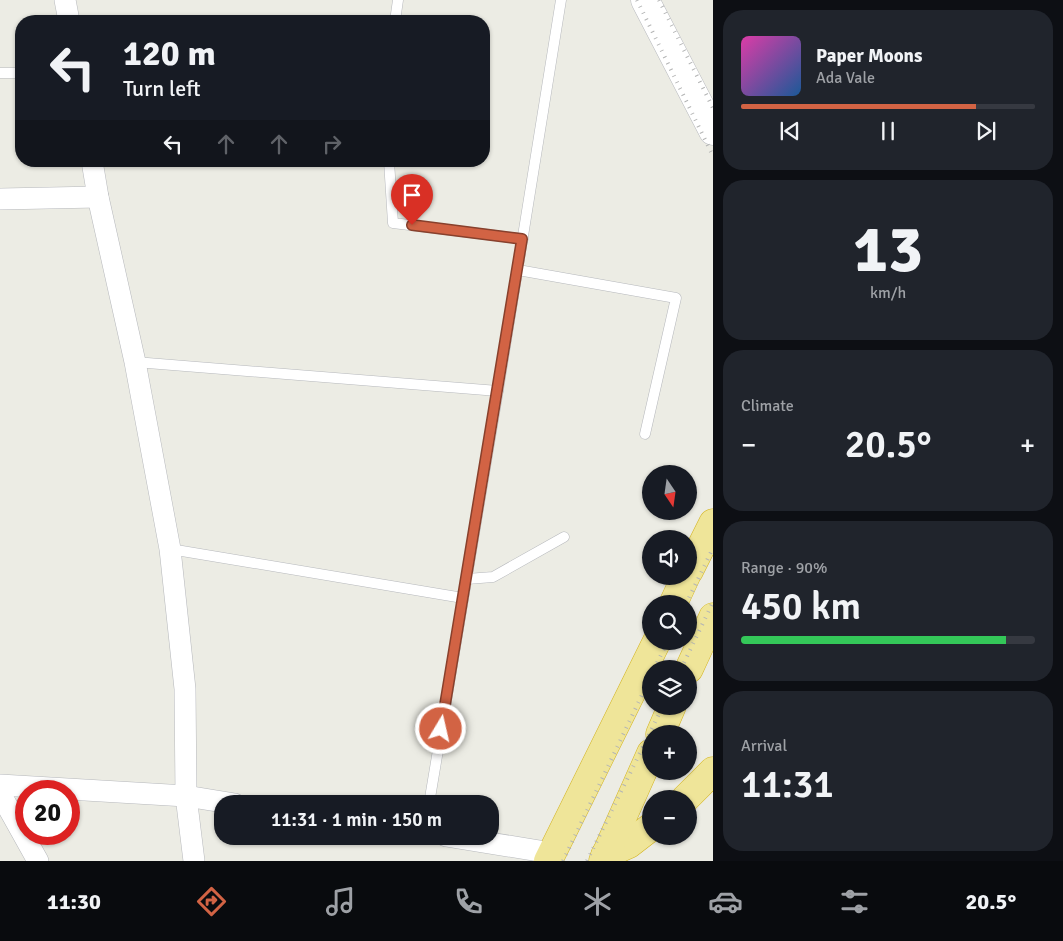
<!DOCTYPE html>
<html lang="en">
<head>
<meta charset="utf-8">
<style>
	body { margin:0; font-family:Signika,sans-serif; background:#20242c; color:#f1f3f6; height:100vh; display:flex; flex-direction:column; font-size:19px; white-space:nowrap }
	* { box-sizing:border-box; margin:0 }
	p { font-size:16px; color:#9ea1a6 }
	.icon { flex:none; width:28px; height:28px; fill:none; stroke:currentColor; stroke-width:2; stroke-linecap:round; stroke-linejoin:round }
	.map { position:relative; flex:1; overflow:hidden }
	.details { display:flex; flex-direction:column; gap:10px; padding:10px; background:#0d0f14; width:350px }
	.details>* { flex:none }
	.top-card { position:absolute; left:15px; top:15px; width:475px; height:152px; border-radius:20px; box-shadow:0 1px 4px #0004; background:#171b24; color:#f1f3f6; overflow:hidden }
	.needle { width:32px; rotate:167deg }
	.fabs { position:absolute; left:642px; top:465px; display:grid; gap:10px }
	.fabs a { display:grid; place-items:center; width:55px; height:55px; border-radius:50%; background:#171b24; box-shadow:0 1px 4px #0004; font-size:25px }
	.speed { position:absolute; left:15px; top:780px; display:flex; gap:10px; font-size:25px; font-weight:700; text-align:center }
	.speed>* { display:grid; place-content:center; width:65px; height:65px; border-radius:50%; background:#171b24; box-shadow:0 1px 4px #0004; line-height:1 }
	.speed .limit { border:8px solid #d22; background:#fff; color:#111 }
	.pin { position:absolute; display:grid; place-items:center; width:42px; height:42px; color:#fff; margin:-51px -21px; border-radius:50% 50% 50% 0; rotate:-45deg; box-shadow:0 0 5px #0007 }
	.pin .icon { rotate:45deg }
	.me { position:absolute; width:55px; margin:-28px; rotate:9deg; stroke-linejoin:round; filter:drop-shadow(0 0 4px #0008) }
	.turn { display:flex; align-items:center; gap:18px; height:105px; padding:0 25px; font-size:22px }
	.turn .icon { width:65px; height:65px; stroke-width:2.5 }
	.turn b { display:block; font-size:35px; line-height:42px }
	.lanes { display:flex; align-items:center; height:48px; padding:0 25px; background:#0003; justify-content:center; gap:25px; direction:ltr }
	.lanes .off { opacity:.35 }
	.big { font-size:38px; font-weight:600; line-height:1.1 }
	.details .card { flex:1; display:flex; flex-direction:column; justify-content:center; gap:8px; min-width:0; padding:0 18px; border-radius:20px; background:#20242c }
	.details .dial { align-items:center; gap:0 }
	.dial b { font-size:65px; line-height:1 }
	.song { display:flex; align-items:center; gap:15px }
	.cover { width:60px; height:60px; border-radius:8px; background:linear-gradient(135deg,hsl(320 70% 55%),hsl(210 70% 35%)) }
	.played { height:5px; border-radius:2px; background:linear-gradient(90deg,#d26344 80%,#363941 80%) }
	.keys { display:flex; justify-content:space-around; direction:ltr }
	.heat { display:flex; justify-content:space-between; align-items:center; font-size:28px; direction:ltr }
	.charge { height:8px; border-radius:4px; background:linear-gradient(90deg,#34c759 90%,#363941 0) }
	.trip { position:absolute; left:214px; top:795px; width:285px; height:50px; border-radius:20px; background:#171b24; box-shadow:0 1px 4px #0004; font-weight:600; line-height:50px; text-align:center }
	.tabs { display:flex; height:80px; justify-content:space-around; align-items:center; background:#090b0e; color:#9ea1a6 }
	.tabs .icon { width:35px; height:35px }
	.tabs .current { color:#d26344 }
	.tabs b { font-size:22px; color:#f1f3f6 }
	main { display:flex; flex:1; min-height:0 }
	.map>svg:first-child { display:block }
</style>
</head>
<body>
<main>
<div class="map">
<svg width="713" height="861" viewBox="0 0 713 861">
	<rect width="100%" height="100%" fill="#ecece4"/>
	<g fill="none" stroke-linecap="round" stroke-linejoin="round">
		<defs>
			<g id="lane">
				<path d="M395 21 398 0"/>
				<path d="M0 73H21"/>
				<path d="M389 161 393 223 523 239"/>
				<path d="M518 270 676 298 645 434"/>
				<path d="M135 362 498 391"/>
				<path d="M170 549 463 598"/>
				<path d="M467 579 493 577 564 537"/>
				<path d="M429 804 498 391 561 0"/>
			</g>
			<g id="street">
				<path d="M65 0 69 21"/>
				<path d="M92 161 98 197 135 362 170 549 185 689 186 796 194 861"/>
				<path d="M0 199 98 197"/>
				<path d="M0 785 186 796 235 804"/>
				<path d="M0 793 38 861"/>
				<path d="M446 836 552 853"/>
			</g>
			<path id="secondary" d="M645 0 713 131"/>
			<g id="highway">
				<path d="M689 571 713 523"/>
				<path d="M673 604 686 576"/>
				<path d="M689 669 713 617"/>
				<path d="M660 734 672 706"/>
				<path d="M685 799 713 771"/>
				<path d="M605 855 629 844 651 827"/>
				<path d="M548 861 657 641"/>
				<path d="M603 861 651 753"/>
			</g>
		</defs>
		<use href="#lane" stroke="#b6b8bc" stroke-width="11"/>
		<use href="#street" stroke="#b6b8bc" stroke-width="22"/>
		<use href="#secondary" stroke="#b7b9be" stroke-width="29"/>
		<use href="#highway" stroke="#d3b31e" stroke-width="29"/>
		<use href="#lane" stroke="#fff" stroke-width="10"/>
		<use href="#street" stroke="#fff" stroke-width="21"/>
		<use href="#secondary" stroke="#fff" stroke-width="28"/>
		<use href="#highway" stroke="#efe599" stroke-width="28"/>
		<g stroke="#b4b5b5" stroke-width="4" stroke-dasharray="1 6" stroke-linecap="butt">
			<path d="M637 0 713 156"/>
			<path d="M659 0 713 108"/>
			<path d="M686 604 713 548"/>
			<path d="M654 669 668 641"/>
			<path d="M681 669 713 602"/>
			<path d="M563 861 651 676"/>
			<path d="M587 861 663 706"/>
		</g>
	</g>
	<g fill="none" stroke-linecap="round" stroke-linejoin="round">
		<defs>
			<path id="route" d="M412 225 522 239 441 729"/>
		</defs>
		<use href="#route" stroke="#88402c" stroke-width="12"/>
		<use href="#route" stroke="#d26344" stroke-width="9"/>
	</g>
</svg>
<div class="fabs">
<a><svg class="needle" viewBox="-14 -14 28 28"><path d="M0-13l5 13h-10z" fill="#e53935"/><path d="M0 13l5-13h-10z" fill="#9ea1a6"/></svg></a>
<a><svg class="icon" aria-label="sound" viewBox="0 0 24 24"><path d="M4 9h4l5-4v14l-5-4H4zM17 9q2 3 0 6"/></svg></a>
<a><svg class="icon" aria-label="search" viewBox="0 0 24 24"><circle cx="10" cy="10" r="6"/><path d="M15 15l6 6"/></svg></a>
<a><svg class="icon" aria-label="layers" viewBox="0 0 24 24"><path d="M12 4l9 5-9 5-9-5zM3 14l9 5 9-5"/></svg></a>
<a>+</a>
<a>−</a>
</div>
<div class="speed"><div class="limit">20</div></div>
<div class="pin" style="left:412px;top:225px;background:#d93025"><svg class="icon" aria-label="arrive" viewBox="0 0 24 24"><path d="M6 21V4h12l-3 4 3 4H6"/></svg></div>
<svg class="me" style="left:441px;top:729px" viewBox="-20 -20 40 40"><circle r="17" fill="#d26344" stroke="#fff" stroke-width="3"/><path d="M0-11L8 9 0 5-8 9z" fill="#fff"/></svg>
<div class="trip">11:31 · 1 min · 150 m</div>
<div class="top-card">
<div class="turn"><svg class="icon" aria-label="left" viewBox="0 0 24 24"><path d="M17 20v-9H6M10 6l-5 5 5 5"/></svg><div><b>120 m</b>Turn left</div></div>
<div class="lanes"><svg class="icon" aria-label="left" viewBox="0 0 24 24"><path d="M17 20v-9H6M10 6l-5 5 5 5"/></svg><svg class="icon off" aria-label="ahead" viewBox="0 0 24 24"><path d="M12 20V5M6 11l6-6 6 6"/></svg><svg class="icon off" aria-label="ahead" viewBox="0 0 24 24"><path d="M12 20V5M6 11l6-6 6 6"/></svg><svg class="icon off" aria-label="right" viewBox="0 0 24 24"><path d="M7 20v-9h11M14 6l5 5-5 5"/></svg></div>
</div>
</div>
<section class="details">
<div class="card">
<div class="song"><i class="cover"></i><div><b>Paper Moons</b><p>Ada Vale</p></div></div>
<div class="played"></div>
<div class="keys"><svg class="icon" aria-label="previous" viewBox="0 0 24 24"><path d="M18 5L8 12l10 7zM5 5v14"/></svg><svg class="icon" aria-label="pause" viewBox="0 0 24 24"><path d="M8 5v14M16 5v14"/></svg><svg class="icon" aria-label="next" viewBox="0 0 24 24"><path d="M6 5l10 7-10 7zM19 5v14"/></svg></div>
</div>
<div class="card dial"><b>13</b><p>km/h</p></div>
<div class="card"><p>Climate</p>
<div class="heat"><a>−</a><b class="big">20.5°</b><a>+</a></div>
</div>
<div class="card"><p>Range · 90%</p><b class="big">450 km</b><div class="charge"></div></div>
<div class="card"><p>Arrival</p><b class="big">11:31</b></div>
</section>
</main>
<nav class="tabs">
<b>11:30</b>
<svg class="icon current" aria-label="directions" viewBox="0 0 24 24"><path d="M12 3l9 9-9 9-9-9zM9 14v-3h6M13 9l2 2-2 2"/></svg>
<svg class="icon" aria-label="music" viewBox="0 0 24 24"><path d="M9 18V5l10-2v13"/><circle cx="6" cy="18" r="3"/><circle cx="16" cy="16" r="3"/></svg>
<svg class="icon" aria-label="phone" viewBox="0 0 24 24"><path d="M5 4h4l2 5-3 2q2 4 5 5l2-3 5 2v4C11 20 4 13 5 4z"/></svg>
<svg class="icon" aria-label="climate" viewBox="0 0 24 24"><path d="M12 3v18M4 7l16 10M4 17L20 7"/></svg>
<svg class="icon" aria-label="car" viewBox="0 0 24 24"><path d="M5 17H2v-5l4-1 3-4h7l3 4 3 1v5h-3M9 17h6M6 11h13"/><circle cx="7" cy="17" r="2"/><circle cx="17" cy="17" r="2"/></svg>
<svg class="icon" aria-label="filters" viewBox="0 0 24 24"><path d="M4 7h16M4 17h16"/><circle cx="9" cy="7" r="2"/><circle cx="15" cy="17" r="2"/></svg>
<b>20.5°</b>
</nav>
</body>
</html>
